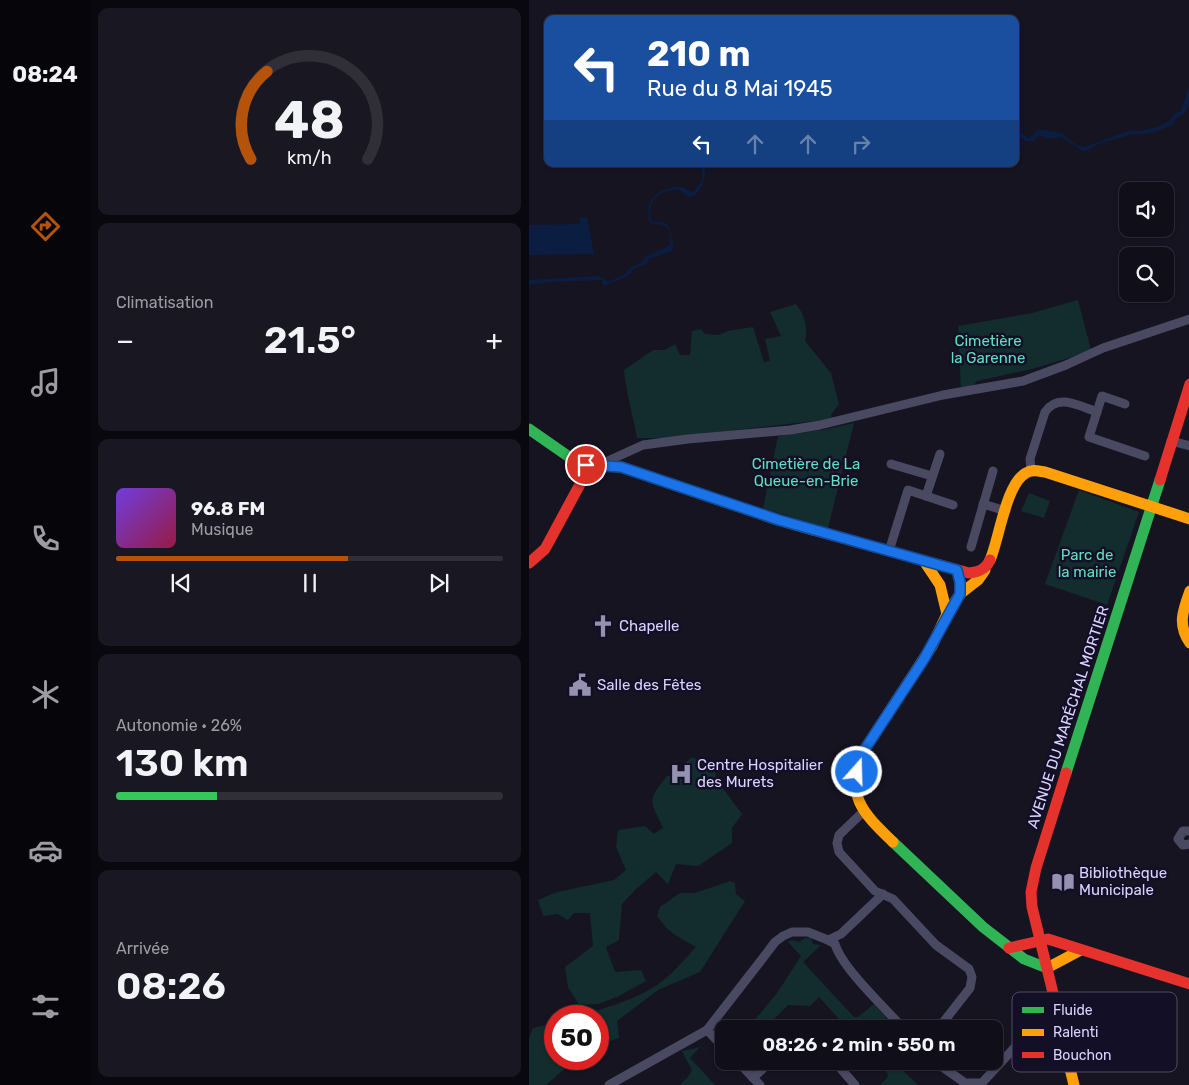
<!DOCTYPE html>
<html lang="fr">
<head>
<meta charset="utf-8">
<style>
	body { margin:0; font-family:Rubik,sans-serif; background:#191822; color:#f1f3f6; height:100vh; display:flex; flex-direction:column; font-size:19px; white-space:nowrap }
	* { box-sizing:border-box; margin:0 }
	p { font-size:16px; color:#9c9ca2 }
	.icon { flex:none; width:28px; height:28px; fill:none; stroke:currentColor; stroke-width:2; stroke-linecap:round; stroke-linejoin:round }
	.map { position:relative; flex:1; overflow:hidden }
	.sheet { display:flex; flex-direction:column; gap:8px; padding:8px; background:#09080e; width:439px }
	.sheet>* { flex:none }
	.top-card { position:absolute; left:15px; top:15px; width:475px; height:152px; border-radius:10px; box-shadow:0 1px 4px #0004,0 0 0 1px #302f38; background:#1a4fa0; color:#fff; overflow:hidden }
	.fabs { position:absolute; left:590px; top:182px; display:grid; gap:10px }
	.fabs a { display:grid; place-items:center; width:55px; height:55px; border-radius:10px; background:#100f19; box-shadow:0 1px 4px #0004,0 0 0 1px #302f38; font-size:25px }
	.speed { position:absolute; left:15px; top:1005px; display:flex; gap:10px; font-size:25px; font-weight:700; text-align:center }
	.speed>* { display:grid; place-content:center; width:65px; height:65px; border-radius:50%; background:#100f19; box-shadow:0 1px 4px #0004,0 0 0 1px #302f38; line-height:1 }
	.speed .limit { border:8px solid #d22; background:#fff; color:#111 }
	.pin { position:absolute; display:grid; place-items:center; width:42px; height:42px; color:#fff; margin:-21px; border:2px solid #fff; border-radius:50%; box-shadow:0 1px 5px #0007 }
	.me { position:absolute; width:55px; margin:-28px; rotate:20deg; stroke-linejoin:round; filter:drop-shadow(0 0 4px #0008) }
	.turn { display:flex; align-items:center; gap:18px; height:105px; padding:0 20px; font-size:22px }
	.turn .icon { width:65px; height:65px; stroke-width:2.5 }
	.turn b { display:block; font-size:35px; line-height:42px }
	.lanes { display:flex; align-items:center; height:48px; padding:0 20px; background:#0003; justify-content:center; gap:25px; direction:ltr }
	.lanes .off { opacity:.35 }
	.big { font-size:38px; font-weight:600; line-height:1.1 }
	.sheet .tile { flex:1; display:flex; flex-direction:column; justify-content:center; gap:8px; min-width:0; padding:0 18px; border-radius:10px; background:#191822 }
	.sheet .dial { align-items:center; gap:0 }
	.dial svg { height:130px; overflow:visible; fill:none; stroke:#302f38; stroke-width:7; stroke-linecap:round; text-anchor:middle }
	.dial text { fill:#f1f3f6; stroke:none }
	.song { display:flex; align-items:center; gap:15px }
	.cover { width:60px; height:60px; border-radius:8px; background:linear-gradient(135deg,hsl(260 70% 55%),hsl(340 70% 35%)) }
	.played { height:5px; border-radius:2px; background:linear-gradient(90deg,#b45309 60%,#302f38 60%) }
	.keys { display:flex; justify-content:space-around; direction:ltr }
	.heat { display:flex; justify-content:space-between; align-items:center; font-size:28px; direction:ltr }
	.charge { height:8px; border-radius:4px; background:linear-gradient(90deg,#34c759 26%,#302f38 0) }
	.trip { position:absolute; left:186px; top:1020px; width:288px; height:50px; border-radius:10px; background:#100f19; box-shadow:0 1px 4px #0004,0 0 0 1px #302f38; font-weight:600; line-height:50px; text-align:center }
	main { display:flex; flex:1; min-height:0 }
	.dock { display:flex; flex-direction:column; width:90px; justify-content:space-around; align-items:center; background:#06060a; color:#9c9ca2 }
	.dock .icon { width:35px; height:35px }
	.dock .active { color:#b45309 }
	.dock b { font-size:22px; color:#f1f3f6 }
	.map>svg:first-child { display:block }
</style>
</head>
<body>
<main>
<nav class="dock">
<b>08:24</b>
<svg class="icon active" aria-label="directions" viewBox="0 0 24 24"><path d="M12 3l9 9-9 9-9-9zM9 14v-3h6M13 9l2 2-2 2"/></svg>
<svg class="icon" aria-label="music" viewBox="0 0 24 24"><path d="M9 18V5l10-2v13"/><circle cx="6" cy="18" r="3"/><circle cx="16" cy="16" r="3"/></svg>
<svg class="icon" aria-label="phone" viewBox="0 0 24 24"><path d="M5 4h4l2 5-3 2q2 4 5 5l2-3 5 2v4C11 20 4 13 5 4z"/></svg>
<svg class="icon" aria-label="climate" viewBox="0 0 24 24"><path d="M12 3v18M4 7l16 10M4 17L20 7"/></svg>
<svg class="icon" aria-label="car" viewBox="0 0 24 24"><path d="M5 17H2v-5l4-1 3-4h7l3 4 3 1v5h-3M9 17h6M6 11h13"/><circle cx="7" cy="17" r="2"/><circle cx="17" cy="17" r="2"/></svg>
<svg class="icon" aria-label="filters" viewBox="0 0 24 24"><path d="M4 7h16M4 17h16"/><circle cx="9" cy="7" r="2"/><circle cx="15" cy="17" r="2"/></svg>
</nav>
<section class="sheet">
<div class="tile dial"><svg viewBox="0 0 100 80">
<path d="M14 69A42 42 0 1 1 86 69"/>
<path d="M14 69A42 42 0 0 1 24 15" stroke="#b45309"/>
<text x="50" y="56" font-size="32" font-weight="700">48</text>
<text x="50" y="72" font-size="11">km/h</text>
</svg></div>
<div class="tile"><p>Climatisation</p>
<div class="heat"><a>−</a><b class="big">21.5°</b><a>+</a></div>
</div>
<div class="tile">
<div class="song"><i class="cover"></i><div><b>96.8 FM</b><p>Musique</p></div></div>
<div class="played"></div>
<div class="keys"><svg class="icon" aria-label="previous" viewBox="0 0 24 24"><path d="M18 5L8 12l10 7zM5 5v14"/></svg><svg class="icon" aria-label="pause" viewBox="0 0 24 24"><path d="M8 5v14M16 5v14"/></svg><svg class="icon" aria-label="next" viewBox="0 0 24 24"><path d="M6 5l10 7-10 7zM19 5v14"/></svg></div>
</div>
<div class="tile"><p>Autonomie · 26%</p><b class="big">130 km</b><div class="charge"></div></div>
<div class="tile"><p>Arrivée</p><b class="big">08:26</b></div>
</section>
<div class="map">
<svg width="661" height="1085" viewBox="0 0 661 1085">
	<rect width="100%" height="100%" fill="#161421"/>
	<g fill="#132c2d">
		<path d="M549 300 562 350 553 354 503 369 448 381 443 387 432 390 429 326 503 313Z"/>
		<path d="M267 304C276 315 279 328 276 341L302 373 310 404 302 415 303 419 138 438H108C104 415 97 393 95 370L124 350H136L146 344 151 355H161L163 331 172 329 176 334 190 335 199 331 224 327 235 362 241 361 236 339 252 336 241 312Z"/>
		<path d="M325 423 299 528 234 508 249 436 293 430Z"/>
		<path d="M550 490 610 512 578 605 516 584Z"/>
		<path d="M500 493 521 501 515 518 492 511Z"/>
		<path d="M163 757 176 764 184 765 189 782 213 814 203 828V843L169 866 147 864 139 884 127 872 107 889 93 904 90 940 77 947 86 972 112 970 117 981 88 997 69 1004 50 1005 39 987 36 967 64 946 61 913H45L39 920 28 914 14 916 9 900 28 892 85 880 97 870 87 847 89 830 116 826 125 834 134 828C121 800 117 802 138 776H156L155 764Z"/>
		<path d="M201 881 206 883 207 894 216 901 171 972 129 990 88 1021 90 1038 69 1045V1016H52C76 1007 103 1001 125 987 141 977 154 961 167 947 148 936 142 935 128 916L131 907 151 893H166Z"/>
		<path d="M276 938H282L284 944 292 945 274 962 325 1017H329L345 1004 360 1021 353 1029H319L290 997 281 1006 259 1005 235 1029H219L218 1027 230 1015 248 993 272 956 259 942 262 940 270 942Z"/>
		<path d="M26 1023V1059H47L17 1085H0V1039L4 1028Z"/>
		<path d="M171 1047 161 1058 186 1085H151L159 1077 163 1070 153 1051Z"/>
		<path d="M348 1061H364L389 1085H351L358 1078 359 1074Z"/>
	</g>
	<g fill="#0b1e41">
		<path d="M660 86V104L656 113 648 118 643 125 623 133 601 135 572 143 557 151 552 150 532 137 518 139 510 135 505 141H496L486 132V128L500 139 509 129 533 133 547 145 555 147 594 133 603 130 611 131 631 126 641 120 645 114 652 111Z"/>
		<path d="M170 164H177C176 171 175 189 167 194 165 196 162 196 160 197 156 195 154 191 150 190 146 188 142 190 138 191 124 196 119 206 122 220L125 222C142 220 142 231 144 244 144 251 146 245 143 251L120 259 117 264 105 269 99 276 75 286 73 280 21 282 0 285V280L70 276 79 282 96 274 102 267 112 263 116 257 140 246C142 241 142 238 141 233 138 221 128 227 120 222 119 217 119 211 120 206 122 194 139 186 151 187 157 187 159 192 165 192 173 181 177 176 170 164Z"/>
		<path d="M58 217 65 254 0 255V225L51 224 50 218Z"/>
	</g>
	<g fill="none" stroke-linecap="round" stroke-linejoin="round">
		<g stroke="#4a4962" stroke-width="9">
			<path d="M596 404 573 396 560 437 616 456"/>
			<path d="M642 441 661 446"/>
			<path d="M362 464 403 476"/>
			<path d="M70 465 114 445 159 439 261 430 291 425 414 395 494 381 537 365 574 348 661 319"/>
			<path d="M502 471 501 459 516 412C529 393 550 406 568 412"/>
			<path d="M397 496 411 454"/>
			<path d="M454 504 477 511"/>
			<path d="M442 547 464 471"/>
			<path d="M360 551 379 490 424 505"/>
			<path d="M335 811 310 835 308 843 310 852 346 891 364 899 407 945 440 969 443 977 441 988 409 1029"/>
			<path d="M661 831H654L649 839 654 845 661 844"/>
			<path d="M299 940 312 934 354 894"/>
			<path d="M178 1030 195 1048"/>
			<path d="M208 1061 231 1085"/>
			<path d="M305 1061 326 1085"/>
			<path d="M405 1061 436 1083H453"/>
			<path d="M224 1078 242 1061"/>
			<path d="M80 1085 178 1030 237 954 246 942 254 936 263 932H279L299 940 306 944C313 968 356 1008 375 1029"/>
			<path d="M451 1085 500 1032 514 1022"/>
		</g>
		<g stroke="#30b455" stroke-width="11">
			<path d="M0 429 46 461 57 465 92 467 249 520 284 530"/>
			<path d="M537 773 631 480"/>
			<path d="M364 842 454 927 495 959 518 968"/>
			<circle cx="524" cy="1019" r="10"/>
		</g>
		<g stroke="#ff9f0a" stroke-width="11">
			<path d="M461 560C470 540 477 483 497 473 503 469 509 471 516 472L661 519"/>
			<path d="M395 561 411 585 418 614"/>
			<path d="M661 591C654 610 648 625 661 643"/>
			<path d="M431 594 449 580 456 570"/>
			<path d="M364 842C333 812 316 796 334 752L403 646 418 614 431 594V582L428 570"/>
			<path d="M518 968 552 950"/>
			<path d="M528 1028 534 1040 545 1085"/>
		</g>
		<g stroke="#e5322d" stroke-width="11">
			<path d="M631 480 661 384"/>
			<path d="M284 530 440 573C450 572 457 569 461 560"/>
			<path d="M0 563 16 549 56 475 57 465"/>
			<path d="M480 948 519 939 661 984"/>
			<path d="M525 1009 524 993 503 907 502 892 507 868 537 773"/>
		</g>
	</g>
	<g fill="none" stroke-linecap="round" stroke-linejoin="round">
		<defs>
			<path id="route" d="M57 465 92 467 250 520 428 570 431 582V594L395 659 334 752 328 772"/>
		</defs>
		<use href="#route" stroke="#114b97" stroke-width="12"/>
		<use href="#route" stroke="#1a73e8" stroke-width="9"/>
	</g>
	<defs>
		<symbol id="church-bare" viewBox="-9 -9 18 18"><path d="M-1.2-6h2.4v3.5h3.3v2.4h-3.3V6h-2.4V-.1h-3.3v-2.4h3.3Z" fill="#9591b1" stroke="#130f26" stroke-width="2.5" paint-order="stroke"/></symbol>
		<symbol id="civic-bare" viewBox="-9 -9 18 18"><path d="M-.6-6.5H3V-4.5H.6V-3L4-1V1h2V6H-6V1h2V-1L-.6-3ZM-1.2 2.5V6h2.4V2.5Z" fill="#9591b1" stroke="#130f26" stroke-width="2.5" paint-order="stroke"/></symbol>
		<symbol id="hospital-bare" viewBox="-9 -9 18 18"><path d="M-5-5h3v3.5h4V-5h3V5h-3V1.5h-4V5h-3Z" fill="#9591b1" stroke="#130f26" stroke-width="2.5" paint-order="stroke"/></symbol>
		<symbol id="library-bare" viewBox="-9 -9 18 18"><path d="M-6-4Q-3-5.5-.7-3.5V5Q-3 3-6 4ZM6-4Q3-5.5 .7-3.5V5Q3 3 6 4Z" fill="#9591b1" stroke="#130f26" stroke-width="2.5" paint-order="stroke"/></symbol>
	</defs>
	<g fill-rule="evenodd">
		<use href="#church-bare" x="58" y="610" width="32" height="32"/>
		<use href="#civic-bare" x="35" y="669" width="32" height="32"/>
		<use href="#hospital-bare" x="136" y="758" width="32" height="32"/>
		<use href="#library-bare" x="518" y="866" width="32" height="32"/>
	</g>
	<g text-anchor="middle" dominant-baseline="central" stroke-width="5" stroke-linejoin="round" paint-order="stroke">
		<g font-size="15" fill="#5fe0c0" stroke="#130f26">
			<text x="459" y="341">Cimetière<tspan x="459" dy="17">la Garenne</tspan></text>
			<text x="277" y="464">Cimetière de La<tspan x="277" dy="17">Queue-en-Brie</tspan></text>
			<text x="558" y="555">Parc de<tspan x="558" dy="17">la mairie</tspan></text>
		</g>
		<g font-size="15" fill="#d9d4ff" stroke="#130f26" text-anchor="start">
			<text x="90" y="626">Chapelle</text>
			<text x="68" y="685">Salle des Fêtes</text>
			<text x="168" y="765">Centre Hospitalier<tspan x="168" dy="17">des Murets</tspan></text>
			<text x="550" y="873">Bibliothèque<tspan x="550" dy="17">Municipale</tspan></text>
		</g>
		<g font-size="15" fill="#d9d4ff" stroke="#130f26">
			<text transform="translate(539 717) rotate(-72)">AVENUE DU MARÉCHAL MORTIER</text>
		</g>
	</g>
	<rect x="483" y="992" width="165" height="80" rx="8" fill="#130f26" stroke="#4e4a67" stroke-width="1"/>
	<rect x="493" y="1007" width="22" height="6" fill="#30b455"/>
	<rect x="493" y="1029" width="22" height="7" fill="#ff9f0a"/>
	<rect x="493" y="1052" width="22" height="6" fill="#e5322d"/>
	<g font-size="14" fill="#d9d4ff">
		<text x="524" y="1015">Fluide</text>
		<text x="524" y="1037">Ralenti</text>
		<text x="524" y="1060">Bouchon</text>
	</g>
</svg>
<div class="fabs">
<a><svg class="icon" aria-label="sound" viewBox="0 0 24 24"><path d="M4 9h4l5-4v14l-5-4H4zM17 9q2 3 0 6"/></svg></a>
<a><svg class="icon" aria-label="search" viewBox="0 0 24 24"><circle cx="10" cy="10" r="6"/><path d="M15 15l6 6"/></svg></a>
</div>
<div class="speed"><div class="limit">50</div></div>
<div class="pin" style="left:57px;top:465px;background:#d93025"><svg class="icon" aria-label="arrive" viewBox="0 0 24 24"><path d="M6 21V4h12l-3 4 3 4H6"/></svg></div>
<svg class="me" style="left:328px;top:772px" viewBox="-20 -20 40 40"><circle r="17" fill="#1a73e8" stroke="#fff" stroke-width="3"/><path d="M0-11L8 9 0 5-8 9z" fill="#fff"/></svg>
<div class="trip">08:26 · 2 min · 550 m</div>
<div class="top-card">
<div class="turn"><svg class="icon" aria-label="left" viewBox="0 0 24 24"><path d="M17 20v-9H6M10 6l-5 5 5 5"/></svg><div><b>210 m</b>Rue du 8 Mai 1945</div></div>
<div class="lanes"><svg class="icon" aria-label="left" viewBox="0 0 24 24"><path d="M17 20v-9H6M10 6l-5 5 5 5"/></svg><svg class="icon off" aria-label="ahead" viewBox="0 0 24 24"><path d="M12 20V5M6 11l6-6 6 6"/></svg><svg class="icon off" aria-label="ahead" viewBox="0 0 24 24"><path d="M12 20V5M6 11l6-6 6 6"/></svg><svg class="icon off" aria-label="right" viewBox="0 0 24 24"><path d="M7 20v-9h11M14 6l5 5-5 5"/></svg></div>
</div>
</div>
</main>
</body>
</html>
